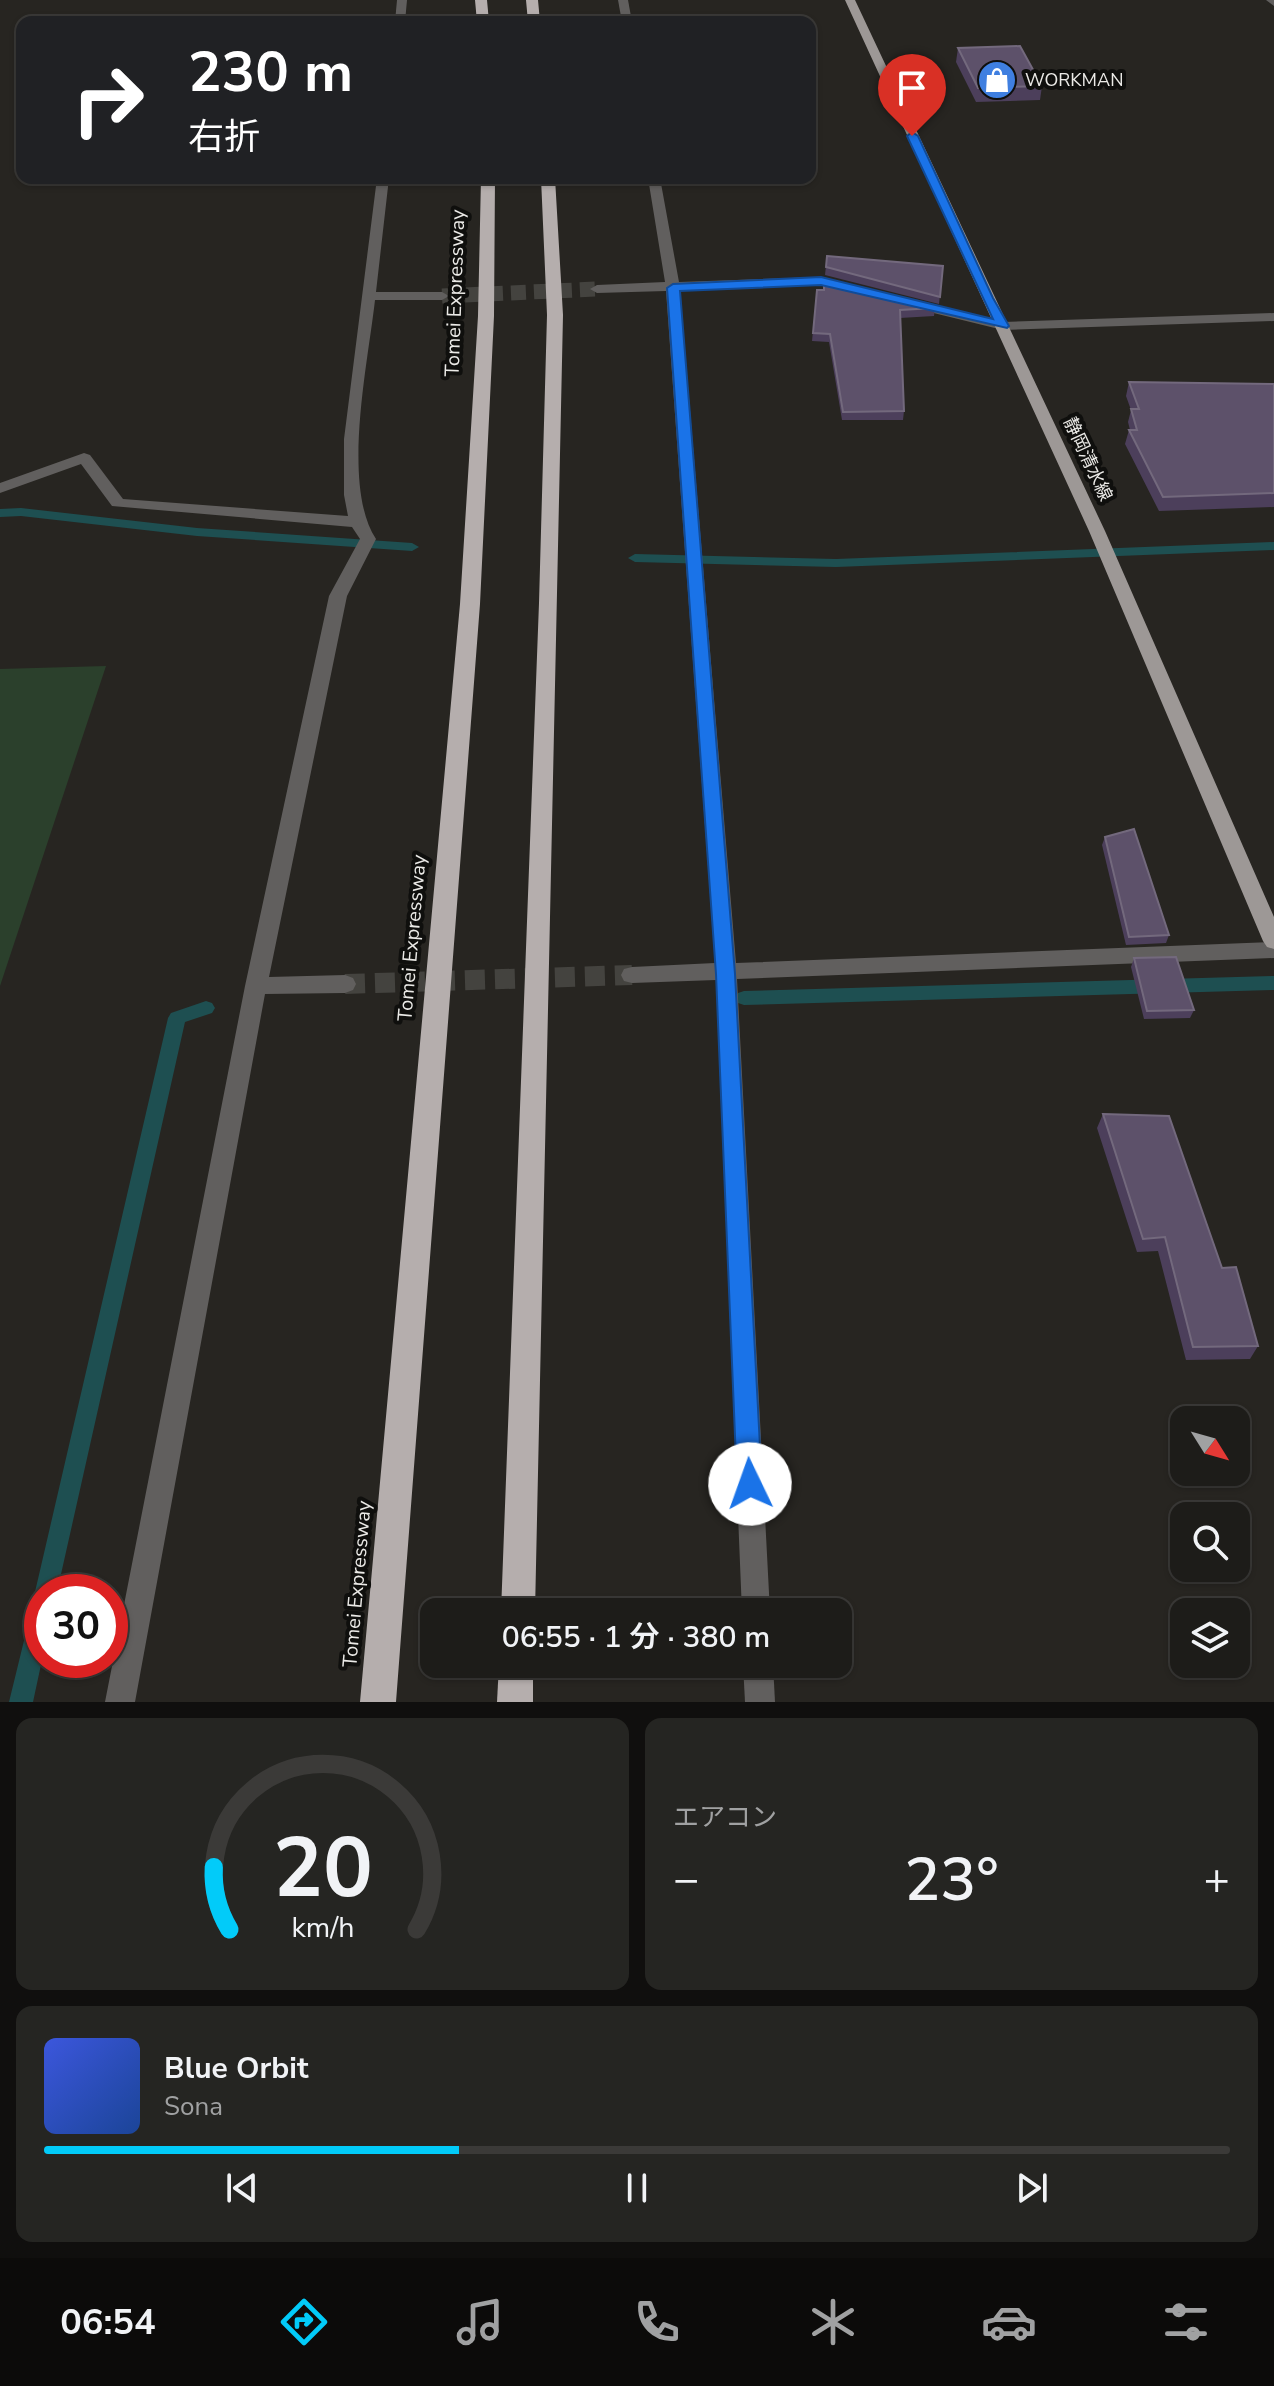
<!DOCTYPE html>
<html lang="ja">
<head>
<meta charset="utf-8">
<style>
	body { margin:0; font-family:"Nunito Sans","Noto Sans JP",sans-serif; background:#252522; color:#f1f3f6; height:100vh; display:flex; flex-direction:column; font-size:30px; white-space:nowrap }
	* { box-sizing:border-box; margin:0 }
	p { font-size:26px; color:#a0a1a2 }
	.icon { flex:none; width:44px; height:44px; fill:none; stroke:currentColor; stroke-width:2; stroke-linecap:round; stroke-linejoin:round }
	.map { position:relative; height:1702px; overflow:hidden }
	.details { display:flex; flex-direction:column; gap:16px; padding:16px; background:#100f0e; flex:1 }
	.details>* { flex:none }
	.hud { position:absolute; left:16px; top:16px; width:800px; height:168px; border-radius:16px; box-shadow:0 2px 6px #0004,0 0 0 2px #3b3a38; background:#202124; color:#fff; overflow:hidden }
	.needle { width:52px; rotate:127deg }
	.controls { position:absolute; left:1170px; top:1406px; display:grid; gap:16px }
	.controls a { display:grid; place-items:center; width:80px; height:80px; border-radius:16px; background:#1d1c19; box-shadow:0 2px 6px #0004,0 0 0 2px #3b3a38; font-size:40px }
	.speed { position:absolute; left:24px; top:1574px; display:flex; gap:16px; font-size:40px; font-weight:700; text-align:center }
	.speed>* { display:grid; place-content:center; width:104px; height:104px; border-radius:50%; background:#1d1c19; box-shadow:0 2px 6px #0004,0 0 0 2px #3b3a38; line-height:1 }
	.speed .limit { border:12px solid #d22; background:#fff; color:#111 }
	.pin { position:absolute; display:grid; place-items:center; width:68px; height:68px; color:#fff; margin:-82px -34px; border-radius:50% 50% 50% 0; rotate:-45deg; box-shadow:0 0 8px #0007 }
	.pin .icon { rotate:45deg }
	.me { position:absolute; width:88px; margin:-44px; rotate:357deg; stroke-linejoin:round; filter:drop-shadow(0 0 6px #0008) }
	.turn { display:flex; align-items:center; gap:28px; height:168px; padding:0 40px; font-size:36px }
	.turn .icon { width:104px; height:104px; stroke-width:2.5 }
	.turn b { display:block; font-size:56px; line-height:68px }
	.big { font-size:60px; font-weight:600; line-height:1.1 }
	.details .tile { flex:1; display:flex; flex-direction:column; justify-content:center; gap:12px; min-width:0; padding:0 28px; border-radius:16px; background:#252522 }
	.details .dial { align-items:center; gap:0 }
	.dial svg { height:208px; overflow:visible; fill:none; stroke:#3b3a38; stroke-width:7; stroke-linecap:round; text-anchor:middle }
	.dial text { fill:#f1f3f6; stroke:none }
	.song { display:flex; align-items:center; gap:24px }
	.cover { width:96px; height:96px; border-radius:12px; background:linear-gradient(135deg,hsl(230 70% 55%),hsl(220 70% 35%)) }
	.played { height:8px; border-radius:4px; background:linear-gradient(90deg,#02cbf9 35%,#3b3a38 35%) }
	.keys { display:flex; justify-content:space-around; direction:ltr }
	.heat { display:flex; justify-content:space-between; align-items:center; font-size:44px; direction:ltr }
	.details .tiles { flex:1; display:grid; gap:16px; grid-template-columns:1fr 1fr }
	.tile:last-child { grid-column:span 2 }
	.trip { position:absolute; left:420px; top:1598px; width:432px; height:80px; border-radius:16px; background:#1d1c19; box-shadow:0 2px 6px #0004,0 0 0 2px #3b3a38; font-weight:600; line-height:80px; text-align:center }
	.dock { display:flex; height:128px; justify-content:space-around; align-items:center; background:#0c0b0a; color:#a0a1a2 }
	.dock .icon { width:56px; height:56px }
	.dock .selected { color:#02cbf9 }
	.dock b { font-size:36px; color:#f1f3f6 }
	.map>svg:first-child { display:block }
</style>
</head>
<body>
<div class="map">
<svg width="1274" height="1702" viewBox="0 0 1274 1702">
	<rect width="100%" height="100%" fill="#272521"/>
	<path fill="#2b402c" d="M106 666 0 986V669Z"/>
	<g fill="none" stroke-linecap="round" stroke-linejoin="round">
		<g fill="#1e4f51" fill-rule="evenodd">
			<path d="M21 508 197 528 412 543 419 547 412 551 197 536 21 516 0 517V509Z"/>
			<path d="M1274 542V550L836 567 635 562 628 558 635 554 836 559Z"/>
			<path d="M1274 976V990L744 1005 738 1003 735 998 738 993 744 991Z"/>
			<path d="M206 1001 212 1003 215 1008 212 1013 185 1022 57 1592H42V1660L33 1702H9L31 1612 34 1604 41 1601 35 1592 168 1018 171 1013Z"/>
		</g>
		<path stroke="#44433f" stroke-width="15" stroke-dasharray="15 8" stroke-linecap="butt" d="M442 296 597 289"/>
		<path stroke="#44433f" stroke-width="20" stroke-dasharray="20 10" stroke-linecap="butt" d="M345 984 632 975"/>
		<g fill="#615f5e" fill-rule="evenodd">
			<path d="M397 0H407L405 22H395Z"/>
			<path d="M618 0H628L632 22H622Z"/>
			<path d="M1266 0H1274V6Z"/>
			<path d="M377 178H389L376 292H442L449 296 442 300H375C368 363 341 486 376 539L347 596 269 977 345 975 353 978 356 984 353 990 345 993 265 994 135 1702H105L245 986 329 596 360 539 352 527 112 506 81 464 0 493V483L84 453 90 455 123 499 348 516 344 495V439Z"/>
			<path d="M648 178H660L679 282 821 277 855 288 848 292 821 285 680 290 736 963 1274 942V958L737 979 770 1612H742L716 980 632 983 624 981 621 975 624 969 632 967 715 963 666 291 597 293 590 289 597 285 665 282Z"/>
			<path d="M910 299 1008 323 1010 326 1003 330 905 306V300Z"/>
			<path d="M743 1664H773L775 1702H745Z"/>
		</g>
		<path fill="#615f5e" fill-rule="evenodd" d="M1274 313V321L1003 330 996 326 1003 322Z"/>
		<path fill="#9d9896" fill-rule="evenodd" d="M845 0H855L1105 531 1274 917V949L1267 947 1263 941 1089 531Z"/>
		<g fill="#b5aead" fill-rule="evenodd">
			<path d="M475 0H487L489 22H477Z"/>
			<path d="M526 0H538L540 22H528Z"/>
			<path d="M481 178H495L494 316 480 604 396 1702H360L460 604 478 316Z"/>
			<path d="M541 178H555L563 315 535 1612H501L539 603 547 315Z"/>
			<path d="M499 1664H533V1702H497Z"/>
		</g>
	</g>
	<g fill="#4c3f5b">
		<path d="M958 48 1042 86 1040 100 976 102 956 62Z"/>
		<path d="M827 256 943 266 939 304 825 275Z"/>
		<path d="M817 290 935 308 934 316 900 318 904 411 903 420H842L829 342 812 341Z"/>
		<path d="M1129 382 1274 384V507L1159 511 1125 444 1129 430H1130L1128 422 1131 410 1126 396Z"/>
		<path d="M1105 837 1169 935 1166 943 1126 945 1102 845Z"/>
		<path d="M1134 958 1194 1010 1190 1018 1144 1019 1131 967Z"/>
		<path d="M1103 1114 1222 1268 1258 1346 1250 1359 1186 1360 1158 1251 1137 1252 1097 1128Z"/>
	</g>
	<g fill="#5d516a" stroke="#73697d" stroke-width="2">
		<path d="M1020 46 1042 86 978 88 958 48Z"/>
		<path d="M827 256 943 266 940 297 826 267Z"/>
		<path d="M824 281 935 308 900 310 904 411 843 412 830 334 813 333 817 290H824Z"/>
		<path d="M1129 382 1274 384V493L1163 497 1129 430H1137L1131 409H1139Z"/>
		<path d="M1134 829 1169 935 1129 937 1105 837Z"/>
		<path d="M1176 957 1194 1010 1147 1011 1134 958Z"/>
		<path d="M1103 1114 1169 1116 1222 1268 1236 1267 1258 1346 1193 1347 1165 1237 1143 1239Z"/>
	</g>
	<path fill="#1a73e8" stroke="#114b97" stroke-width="2" d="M912 132 918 136 993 298 1009 326 1007 328 821 285 680 291 735 974 762 1484 758 1493 750 1497 741 1493 737 1484 716 974 667 288 673 284 821 277 993 319 907 136Z"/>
	<defs>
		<symbol id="shop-disc" viewBox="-11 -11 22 22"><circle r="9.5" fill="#3f7fe0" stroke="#0f0f0d"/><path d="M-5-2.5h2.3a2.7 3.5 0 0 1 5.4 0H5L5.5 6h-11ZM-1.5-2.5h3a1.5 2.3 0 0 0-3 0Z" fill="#fff"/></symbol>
	</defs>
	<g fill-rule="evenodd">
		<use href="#shop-disc" x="975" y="58" width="44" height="44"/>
	</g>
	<g text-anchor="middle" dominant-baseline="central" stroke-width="8" stroke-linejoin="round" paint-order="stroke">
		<g font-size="18" fill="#ebeae7" stroke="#0f0f0d" text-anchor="start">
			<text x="1025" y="80">WORKMAN</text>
		</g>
		<g font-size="18" fill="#ebeae7" stroke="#0f0f0d">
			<text transform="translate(1088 459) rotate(65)">静岡清水線</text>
		</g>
		<g font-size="20" fill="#ebeae7" stroke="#0f0f0d">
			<text transform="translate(455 293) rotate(-88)">Tomei Expressway</text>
			<text transform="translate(412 938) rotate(-85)">Tomei Expressway</text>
			<text transform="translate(357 1584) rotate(-85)">Tomei Expressway</text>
		</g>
	</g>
</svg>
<div class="controls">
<a><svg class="needle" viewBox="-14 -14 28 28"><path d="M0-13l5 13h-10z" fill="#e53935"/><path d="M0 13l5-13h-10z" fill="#a0a1a2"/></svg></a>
<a><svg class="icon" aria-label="search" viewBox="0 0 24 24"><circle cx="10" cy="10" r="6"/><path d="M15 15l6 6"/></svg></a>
<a><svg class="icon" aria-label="layers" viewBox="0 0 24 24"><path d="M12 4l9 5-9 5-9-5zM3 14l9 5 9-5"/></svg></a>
</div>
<div class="speed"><div class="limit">30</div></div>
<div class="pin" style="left:912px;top:136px;background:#d93025"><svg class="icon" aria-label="arrive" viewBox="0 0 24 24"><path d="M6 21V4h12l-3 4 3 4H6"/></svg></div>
<svg class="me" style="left:750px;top:1484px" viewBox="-20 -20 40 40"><circle r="19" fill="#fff"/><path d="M0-13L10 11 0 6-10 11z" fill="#1a73e8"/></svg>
<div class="trip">06:55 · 1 分 · 380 m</div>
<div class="hud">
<div class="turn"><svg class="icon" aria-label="right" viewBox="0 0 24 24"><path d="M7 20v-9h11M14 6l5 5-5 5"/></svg><div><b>230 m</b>右折</div></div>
</div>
</div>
<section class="details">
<div class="tiles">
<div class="tile dial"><svg viewBox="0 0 100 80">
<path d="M14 69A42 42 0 1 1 86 69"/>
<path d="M14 69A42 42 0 0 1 8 45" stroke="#02cbf9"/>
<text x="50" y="56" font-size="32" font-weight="700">20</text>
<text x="50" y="72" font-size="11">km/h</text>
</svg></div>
<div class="tile"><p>エアコン</p>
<div class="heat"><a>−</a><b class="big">23°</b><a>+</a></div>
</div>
<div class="tile">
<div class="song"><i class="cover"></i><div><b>Blue Orbit</b><p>Sona</p></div></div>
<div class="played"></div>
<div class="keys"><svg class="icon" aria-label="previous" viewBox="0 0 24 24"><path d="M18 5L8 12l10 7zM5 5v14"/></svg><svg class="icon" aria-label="pause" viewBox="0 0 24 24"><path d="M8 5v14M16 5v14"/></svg><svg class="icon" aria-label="next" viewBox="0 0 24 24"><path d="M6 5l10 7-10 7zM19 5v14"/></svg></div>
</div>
</div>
</section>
<nav class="dock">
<b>06:54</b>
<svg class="icon selected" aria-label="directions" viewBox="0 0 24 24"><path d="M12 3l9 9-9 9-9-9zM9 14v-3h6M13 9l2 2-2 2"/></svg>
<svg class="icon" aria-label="music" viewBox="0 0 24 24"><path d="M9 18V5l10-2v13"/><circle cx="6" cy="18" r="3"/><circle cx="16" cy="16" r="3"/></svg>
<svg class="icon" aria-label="phone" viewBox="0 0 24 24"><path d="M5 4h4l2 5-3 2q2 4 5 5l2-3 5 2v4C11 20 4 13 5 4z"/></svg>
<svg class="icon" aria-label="climate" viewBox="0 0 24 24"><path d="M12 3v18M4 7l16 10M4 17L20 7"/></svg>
<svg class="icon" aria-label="car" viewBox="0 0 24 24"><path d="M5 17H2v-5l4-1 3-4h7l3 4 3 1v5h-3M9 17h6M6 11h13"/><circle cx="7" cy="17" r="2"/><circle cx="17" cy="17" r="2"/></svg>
<svg class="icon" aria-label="filters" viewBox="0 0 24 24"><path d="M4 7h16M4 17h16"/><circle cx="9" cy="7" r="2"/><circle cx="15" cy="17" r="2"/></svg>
</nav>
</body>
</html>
